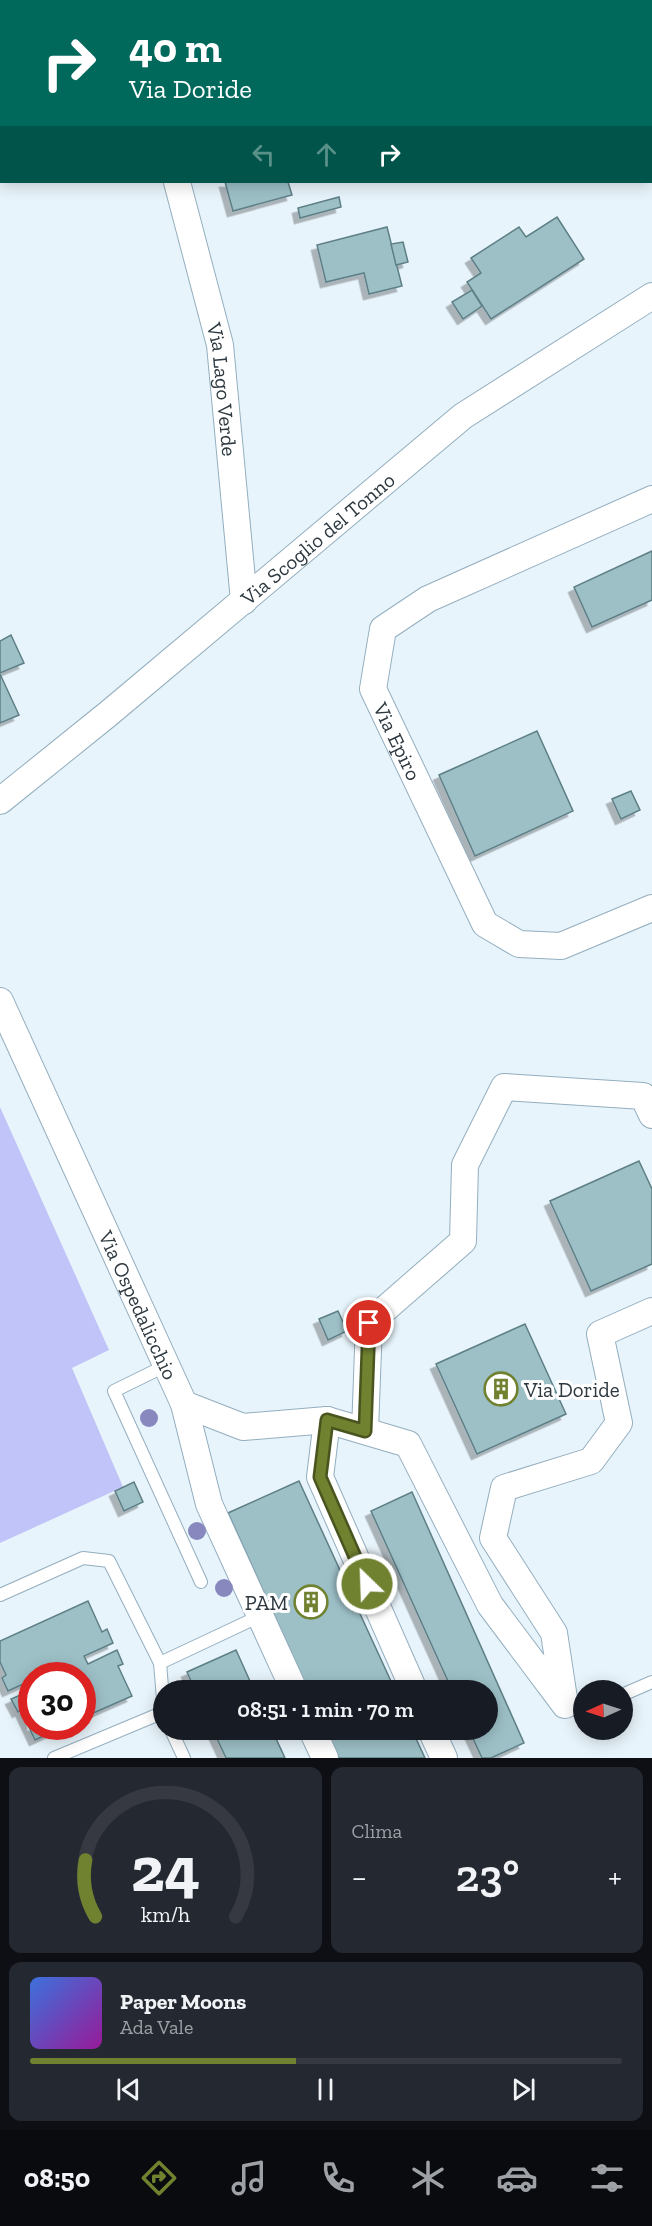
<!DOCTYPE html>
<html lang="it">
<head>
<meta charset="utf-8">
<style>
	body { margin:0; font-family:"Zilla Slab",serif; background:#242831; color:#f1f3f6; height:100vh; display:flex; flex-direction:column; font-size:22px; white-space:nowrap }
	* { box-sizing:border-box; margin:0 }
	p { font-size:20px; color:#9ea1a6 }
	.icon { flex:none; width:33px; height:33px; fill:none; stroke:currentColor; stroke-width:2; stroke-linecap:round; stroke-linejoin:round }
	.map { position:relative; height:1758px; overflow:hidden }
	.details { display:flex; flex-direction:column; gap:9px; padding:9px; background:#0d0f14; flex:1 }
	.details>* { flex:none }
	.top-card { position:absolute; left:0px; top:0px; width:652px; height:183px; box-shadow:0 3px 15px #0003; background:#00695c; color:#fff; overflow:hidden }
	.needle { width:39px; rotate:267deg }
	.controls { position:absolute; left:573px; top:1680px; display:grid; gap:12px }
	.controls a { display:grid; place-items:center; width:60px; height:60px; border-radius:50%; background:#171b24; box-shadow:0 3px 15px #0003; font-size:30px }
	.speed { position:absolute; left:18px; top:1662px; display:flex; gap:12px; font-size:30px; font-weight:700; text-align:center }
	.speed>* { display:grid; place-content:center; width:78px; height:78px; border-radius:50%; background:#171b24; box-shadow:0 3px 15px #0003; line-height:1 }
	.speed .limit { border:9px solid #d22; background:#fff; color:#111 }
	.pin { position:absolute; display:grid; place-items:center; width:51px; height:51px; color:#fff; margin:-26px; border:3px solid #fff; border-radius:50%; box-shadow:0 2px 6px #0007 }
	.me { position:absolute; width:66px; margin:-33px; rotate:336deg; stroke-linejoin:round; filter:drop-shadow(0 0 4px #0008) }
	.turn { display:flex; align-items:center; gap:21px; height:126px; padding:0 30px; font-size:27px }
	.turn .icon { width:78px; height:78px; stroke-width:2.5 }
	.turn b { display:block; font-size:42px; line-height:51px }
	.lanes { display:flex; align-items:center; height:57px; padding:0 30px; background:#0003; justify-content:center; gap:30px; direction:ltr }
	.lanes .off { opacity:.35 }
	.big { font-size:45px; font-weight:600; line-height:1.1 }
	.details .card { flex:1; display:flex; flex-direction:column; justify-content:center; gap:9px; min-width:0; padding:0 21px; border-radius:12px; background:#242831 }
	.details .dial { align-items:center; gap:0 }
	.dial svg { height:156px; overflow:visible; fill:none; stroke:#363941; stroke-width:7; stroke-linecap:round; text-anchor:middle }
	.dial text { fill:#f1f3f6; stroke:none }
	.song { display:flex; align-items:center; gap:18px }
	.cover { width:72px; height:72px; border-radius:9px; background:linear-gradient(135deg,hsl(220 70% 55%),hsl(300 70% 35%)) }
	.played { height:6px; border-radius:3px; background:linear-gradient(90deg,#708130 45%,#363941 45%) }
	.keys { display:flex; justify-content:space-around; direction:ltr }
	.heat { display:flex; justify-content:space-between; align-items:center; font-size:33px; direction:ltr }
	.details .tiles { flex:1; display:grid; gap:9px; grid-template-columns:1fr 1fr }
	.card:last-child { grid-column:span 2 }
	.trip { position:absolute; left:153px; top:1680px; width:345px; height:60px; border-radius:30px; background:#171b24; box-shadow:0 3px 15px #0003; font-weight:600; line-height:60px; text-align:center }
	.dock { display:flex; height:96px; justify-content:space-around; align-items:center; background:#090b0e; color:#9ea1a6 }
	.dock .icon { width:42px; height:42px }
	.dock .current { color:#708130 }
	.dock b { font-size:27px; color:#f1f3f6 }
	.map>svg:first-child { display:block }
</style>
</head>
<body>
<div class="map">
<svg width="652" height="1758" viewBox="0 0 652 1758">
	<defs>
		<filter id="shadow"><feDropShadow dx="-5.5" dy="5.5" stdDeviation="0" flood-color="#0004"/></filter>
	</defs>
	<rect width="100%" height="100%" fill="#e8f4fb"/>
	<path fill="#c0c4f8" d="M0 1107 109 1350 72 1368 123 1487 0 1543Z"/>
	<g fill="#9dc0c7" stroke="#5e7f86" stroke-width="1.5" filter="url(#shadow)">
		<path d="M225 182H288L292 195 233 211Z"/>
		<path d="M339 197 341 207 300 218 298 208Z"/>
		<path d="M557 217 584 259 491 319 467 282 481 273 471 258 519 227 526 237Z"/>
		<path d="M387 227 402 286 369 294 364 273 326 282 317 245Z"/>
		<path d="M403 242 408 262 396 265 391 244Z"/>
		<path d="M472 290 482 306 463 319 452 302Z"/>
		<path d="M652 551V600L592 627 574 587Z"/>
		<path d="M11 635 24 663 0 673V641Z"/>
		<path d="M0 674 19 715 0 723Z"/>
		<path d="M537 731 573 811 475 856 439 775Z"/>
		<path d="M631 791 640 810 621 819 612 799Z"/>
		<path d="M639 1161 652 1189V1264L591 1291 550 1201Z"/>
		<path d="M338 1311 347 1331 328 1340 319 1319Z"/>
		<path d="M525 1324 566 1414 477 1454 436 1364Z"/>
		<path d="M299 1481 395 1690H308L228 1513Z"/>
		<path d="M134 1482 143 1502 124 1511 115 1491Z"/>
		<path d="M412 1492 524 1743 491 1758H482L469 1730H488V1690H452L371 1511Z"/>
		<path d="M88 1601 102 1632 107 1629 113 1643 84 1656 88 1664 117 1650 123 1664 118 1666 132 1696 82 1718V1676H32V1680L8 1691 2 1678 6 1675 0 1662V1641Z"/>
		<path d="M236 1650 254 1690H195L187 1672Z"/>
		<path d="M32 1690V1726H65L35 1740 21 1710 18 1712 11 1699Z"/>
		<path d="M213 1730H272L285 1758H226Z"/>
		<path d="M326 1730H412L425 1758H339Z"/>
	</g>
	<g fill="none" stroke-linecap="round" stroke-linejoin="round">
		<defs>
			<g id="lane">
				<path d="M167 1365 114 1391 201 1582"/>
				<path d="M0 1595 83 1558 109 1561 160 1663 164 1711"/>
				<path d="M160 1663 260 1616"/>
				<path d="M622 1695 652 1682"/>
				<path d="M565 1705 580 1712 584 1711"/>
				<path d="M171 1730 184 1758"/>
				<path d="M54 1758 164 1712"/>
			</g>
			<g id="street">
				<path d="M128 0 129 2"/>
				<path d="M418 2 423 0"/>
				<path id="s1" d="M177 182 220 345 244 601"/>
				<path id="s2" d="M652 499 428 599 383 629 373 689 485 924 519 944 561 946 652 908"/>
				<path id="s3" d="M0 801 108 714 463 416 652 296"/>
				<path id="s4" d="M0 1001 184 1404 209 1504 294 1690"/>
				<path d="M184 1404 243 1427 327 1420 408 1444 490 1605 565 1705 554 1633 493 1538 504 1488 591 1461 619 1423 600 1334 652 1311"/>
				<path d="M327 1420 320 1477 414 1690"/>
				<path d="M365 1431 369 1323 463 1241 465 1165 504 1087 643 1096 652 1115"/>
				<path d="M312 1730 325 1758"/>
				<path d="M431 1730 444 1758"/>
			</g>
		</defs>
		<use href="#lane" stroke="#93aebf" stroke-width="14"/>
		<use href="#street" stroke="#93aebf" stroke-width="28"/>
		<use href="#lane" stroke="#fff" stroke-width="12"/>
		<use href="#street" stroke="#fff" stroke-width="26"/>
	</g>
	<g fill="#8888bf">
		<circle cx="149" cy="1418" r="9"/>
		<circle cx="197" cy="1531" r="9"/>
		<circle cx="224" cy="1588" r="9"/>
	</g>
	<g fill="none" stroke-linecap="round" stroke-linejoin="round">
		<defs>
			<path id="route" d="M367 1584 320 1477 327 1420 365 1431 369 1323"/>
		</defs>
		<use href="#route" stroke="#49541f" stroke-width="15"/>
		<use href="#route" stroke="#708130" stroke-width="10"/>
	</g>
	<defs>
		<symbol id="building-ring" viewBox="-11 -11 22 22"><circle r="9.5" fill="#fff" stroke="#708130" stroke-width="1.5"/><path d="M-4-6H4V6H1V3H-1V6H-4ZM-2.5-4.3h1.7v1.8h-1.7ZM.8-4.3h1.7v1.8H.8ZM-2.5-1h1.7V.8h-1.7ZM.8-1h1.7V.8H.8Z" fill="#708130"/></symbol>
	</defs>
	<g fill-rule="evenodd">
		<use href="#building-ring" x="482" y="1370" width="38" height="38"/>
		<use href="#building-ring" x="292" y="1583" width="38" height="38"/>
	</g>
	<g text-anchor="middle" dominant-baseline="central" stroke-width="6" stroke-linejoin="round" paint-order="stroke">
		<g font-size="21" fill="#2d383f" stroke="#fff">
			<text stroke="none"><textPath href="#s1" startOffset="213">Via Lago Verde</textPath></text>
			<text stroke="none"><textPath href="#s3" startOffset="412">Via Scoglio del Tonno</textPath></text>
			<text stroke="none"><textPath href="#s2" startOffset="418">Via Epiro</textPath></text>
			<text stroke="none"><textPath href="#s4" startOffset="334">Via Ospedalicchio</textPath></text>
		</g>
		<g font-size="21" fill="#2d383f" stroke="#fff" text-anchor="start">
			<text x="524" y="1389">Via Doride</text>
			<text x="288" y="1602" text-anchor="end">PAM</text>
		</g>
	</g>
</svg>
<div class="controls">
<a><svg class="needle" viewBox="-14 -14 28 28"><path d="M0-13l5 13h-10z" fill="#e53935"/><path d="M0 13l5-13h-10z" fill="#9ea1a6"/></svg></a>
</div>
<div class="speed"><div class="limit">30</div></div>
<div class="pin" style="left:369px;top:1323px;background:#d93025"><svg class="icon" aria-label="arrive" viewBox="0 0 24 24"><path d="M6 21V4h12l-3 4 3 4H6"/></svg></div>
<svg class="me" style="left:367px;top:1584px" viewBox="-20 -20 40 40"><circle r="17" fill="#708130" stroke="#fff" stroke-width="3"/><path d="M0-11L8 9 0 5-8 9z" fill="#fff"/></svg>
<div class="trip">08:51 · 1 min · 70 m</div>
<div class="top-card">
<div class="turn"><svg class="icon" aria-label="right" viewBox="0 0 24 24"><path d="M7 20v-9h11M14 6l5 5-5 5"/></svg><div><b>40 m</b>Via Doride</div></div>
<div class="lanes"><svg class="icon off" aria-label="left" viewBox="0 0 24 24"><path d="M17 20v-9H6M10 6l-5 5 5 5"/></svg><svg class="icon off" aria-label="ahead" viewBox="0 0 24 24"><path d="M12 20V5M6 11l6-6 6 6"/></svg><svg class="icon" aria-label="right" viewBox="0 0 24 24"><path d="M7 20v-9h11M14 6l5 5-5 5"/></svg></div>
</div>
</div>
<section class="details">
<div class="tiles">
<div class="card dial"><svg viewBox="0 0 100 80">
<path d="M14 69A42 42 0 1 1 86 69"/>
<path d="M14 69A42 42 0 0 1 9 40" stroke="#708130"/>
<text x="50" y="56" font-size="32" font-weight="700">24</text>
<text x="50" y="72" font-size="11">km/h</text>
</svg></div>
<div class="card"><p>Clima</p>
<div class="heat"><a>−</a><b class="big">23°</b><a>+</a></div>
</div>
<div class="card">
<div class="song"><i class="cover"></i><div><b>Paper Moons</b><p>Ada Vale</p></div></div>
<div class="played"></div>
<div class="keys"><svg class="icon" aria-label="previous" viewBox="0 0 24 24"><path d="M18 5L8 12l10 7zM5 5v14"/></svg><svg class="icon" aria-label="pause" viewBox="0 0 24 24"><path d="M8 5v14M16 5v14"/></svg><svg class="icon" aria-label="next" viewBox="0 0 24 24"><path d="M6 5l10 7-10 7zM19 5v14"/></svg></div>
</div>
</div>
</section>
<nav class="dock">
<b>08:50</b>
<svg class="icon current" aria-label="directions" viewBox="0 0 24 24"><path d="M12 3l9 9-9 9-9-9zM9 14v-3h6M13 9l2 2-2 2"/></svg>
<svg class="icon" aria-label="music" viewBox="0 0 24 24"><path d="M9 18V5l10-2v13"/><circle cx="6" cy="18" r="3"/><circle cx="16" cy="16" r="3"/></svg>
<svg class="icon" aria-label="phone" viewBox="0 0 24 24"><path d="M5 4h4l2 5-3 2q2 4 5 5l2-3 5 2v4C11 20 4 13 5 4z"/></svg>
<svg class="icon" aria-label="climate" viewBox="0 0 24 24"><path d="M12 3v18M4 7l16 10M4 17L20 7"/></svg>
<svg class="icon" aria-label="car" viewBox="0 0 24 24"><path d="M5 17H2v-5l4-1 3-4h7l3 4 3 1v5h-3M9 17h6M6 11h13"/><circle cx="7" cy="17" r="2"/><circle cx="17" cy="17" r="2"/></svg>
<svg class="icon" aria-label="filters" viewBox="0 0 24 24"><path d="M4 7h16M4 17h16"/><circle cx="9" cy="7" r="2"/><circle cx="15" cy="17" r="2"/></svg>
</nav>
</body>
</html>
